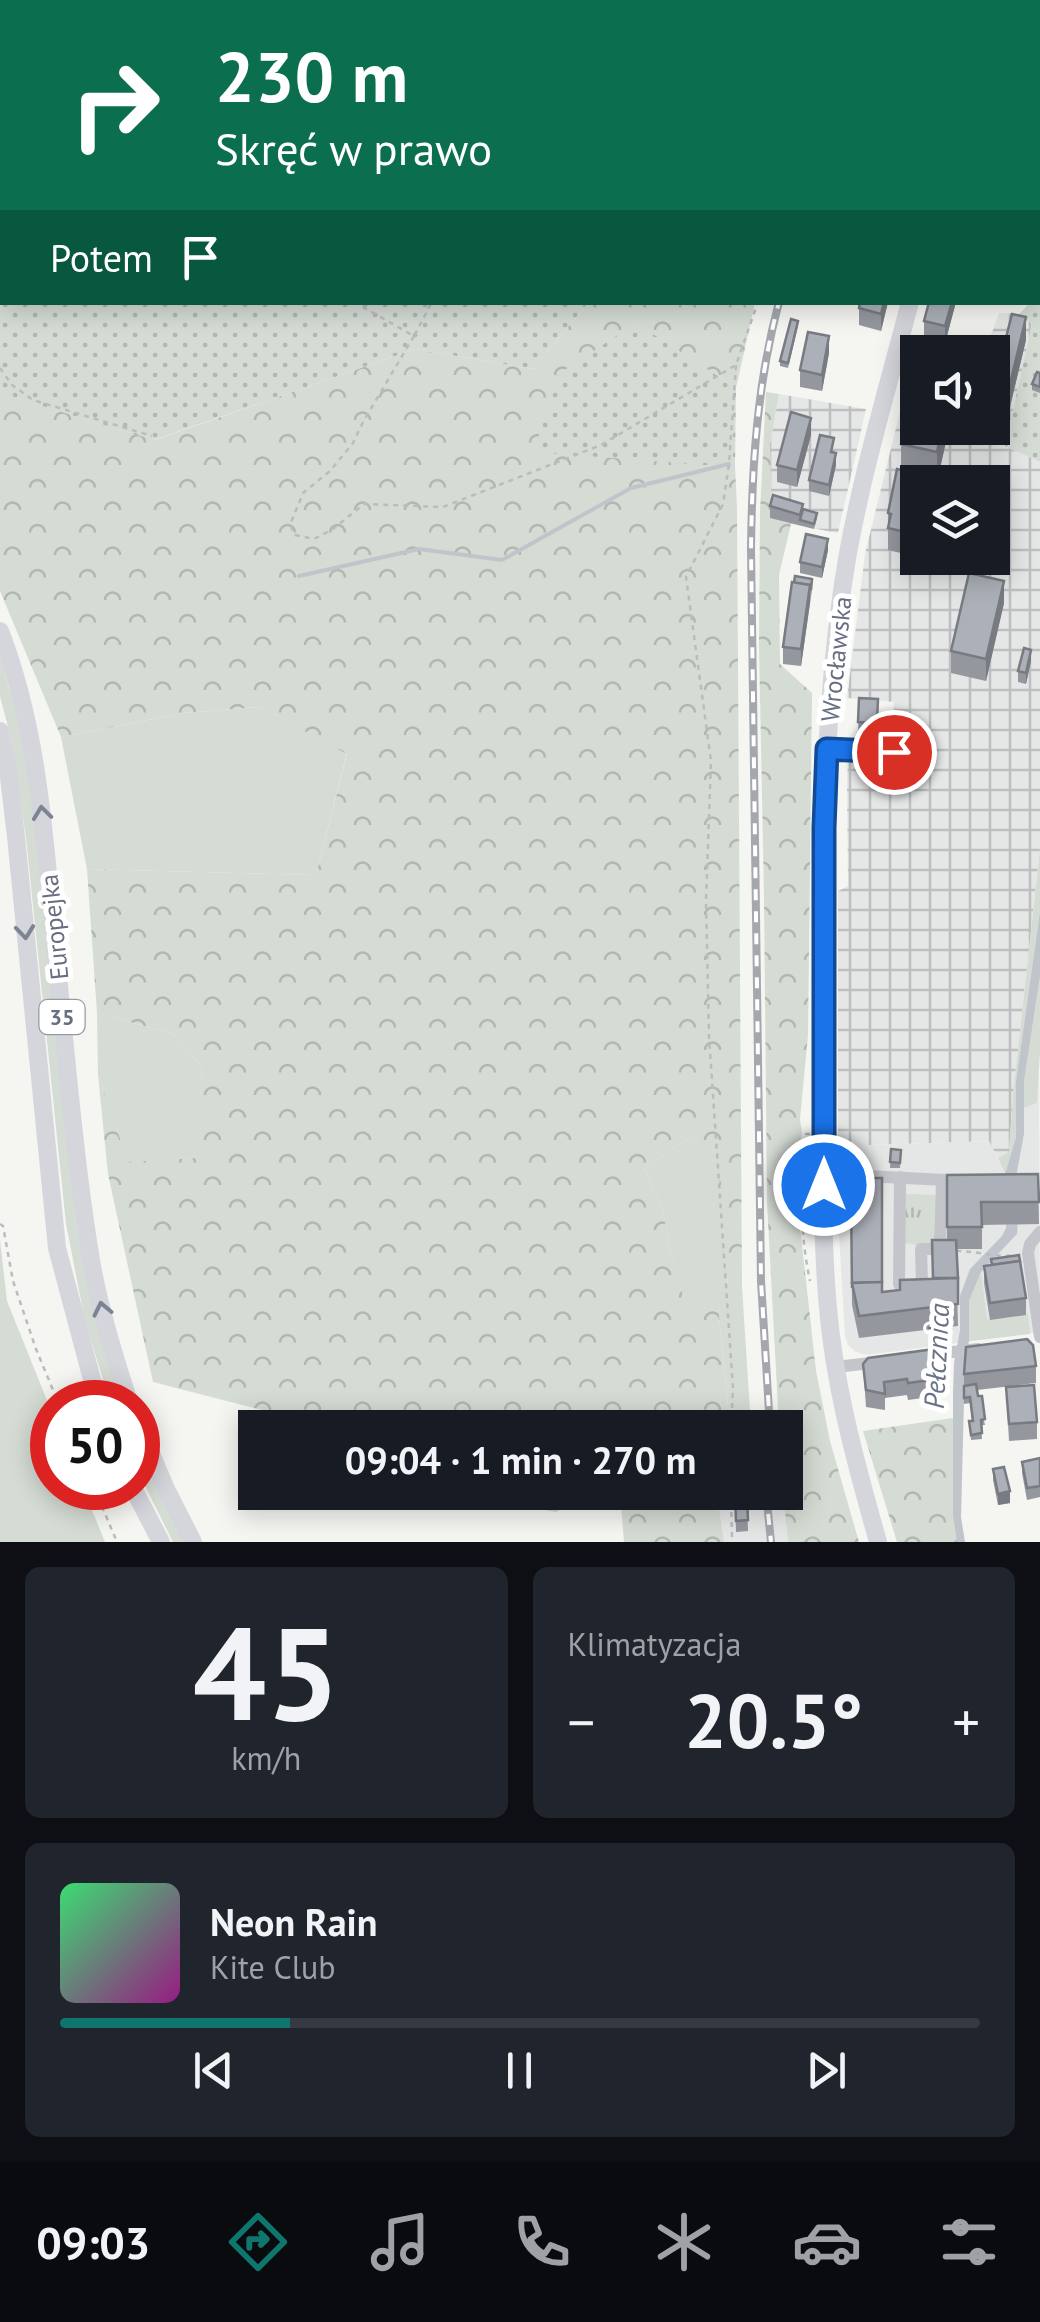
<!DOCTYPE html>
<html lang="pl">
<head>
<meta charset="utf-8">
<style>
	body { margin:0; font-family:"PT Sans",sans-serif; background:#20242c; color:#f1f3f6; height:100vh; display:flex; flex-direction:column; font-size:38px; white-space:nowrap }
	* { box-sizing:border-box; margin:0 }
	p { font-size:32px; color:#9ea1a6 }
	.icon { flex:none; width:55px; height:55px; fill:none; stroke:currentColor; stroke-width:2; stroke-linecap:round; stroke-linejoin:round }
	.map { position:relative; height:1542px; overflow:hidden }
	.panel { display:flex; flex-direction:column; gap:25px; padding:25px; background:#0d0f14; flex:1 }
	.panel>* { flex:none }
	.banner { position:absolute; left:0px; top:0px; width:1040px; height:305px; box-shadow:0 5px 25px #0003; background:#0b6e4f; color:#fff; overflow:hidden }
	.buttons { position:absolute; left:900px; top:335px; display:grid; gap:20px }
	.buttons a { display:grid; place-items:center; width:110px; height:110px; border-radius:0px; background:#171b24; box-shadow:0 5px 25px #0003; font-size:50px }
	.speed { position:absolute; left:30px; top:1380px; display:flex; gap:20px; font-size:50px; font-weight:700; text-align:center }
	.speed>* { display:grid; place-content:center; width:130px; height:130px; border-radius:50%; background:#171b24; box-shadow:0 5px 25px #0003; line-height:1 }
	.speed .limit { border:15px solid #d22; background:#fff; color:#111 }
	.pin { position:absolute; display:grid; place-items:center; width:85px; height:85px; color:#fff; margin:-42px; border:5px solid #fff; border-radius:50%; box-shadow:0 2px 10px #0007 }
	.me { position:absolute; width:110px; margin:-55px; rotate:0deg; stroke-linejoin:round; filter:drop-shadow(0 0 8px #0008) }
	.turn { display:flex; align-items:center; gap:35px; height:210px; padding:0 50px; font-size:45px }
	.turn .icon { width:130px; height:130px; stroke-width:2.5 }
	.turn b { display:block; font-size:70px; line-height:85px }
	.then { display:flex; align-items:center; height:95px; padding:0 50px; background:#0003; gap:20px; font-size:38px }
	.big { font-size:75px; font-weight:800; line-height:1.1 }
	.panel .tile { flex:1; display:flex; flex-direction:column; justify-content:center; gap:15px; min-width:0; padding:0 35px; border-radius:15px; background:#20242c }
	.panel .dial { align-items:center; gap:0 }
	.dial b { font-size:130px; line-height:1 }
	.song { display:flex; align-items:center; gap:30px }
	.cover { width:120px; height:120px; border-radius:15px; background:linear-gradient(135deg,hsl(140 70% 55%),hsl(310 70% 35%)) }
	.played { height:10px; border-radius:5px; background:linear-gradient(90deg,#0f766e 25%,#363941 25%) }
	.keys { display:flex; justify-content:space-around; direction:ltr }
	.heat { display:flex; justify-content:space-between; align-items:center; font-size:55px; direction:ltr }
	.panel .tiles { flex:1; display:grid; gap:25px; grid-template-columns:1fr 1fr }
	.tile:last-child { grid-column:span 2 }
	.trip { position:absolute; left:238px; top:1410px; width:565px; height:100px; border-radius:0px; background:#171b24; box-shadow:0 5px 25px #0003; font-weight:800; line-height:100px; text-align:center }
	.menu { display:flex; height:160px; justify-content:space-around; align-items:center; background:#090b0e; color:#9ea1a6 }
	.menu .icon { width:70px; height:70px }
	.menu .selected { color:#0f766e }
	.menu b { font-size:45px; color:#f1f3f6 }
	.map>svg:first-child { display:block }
</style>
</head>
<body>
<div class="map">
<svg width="1040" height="1542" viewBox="0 0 1040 1542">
	<defs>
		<pattern id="industrial-grid" width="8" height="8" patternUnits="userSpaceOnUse" patternTransform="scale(2.5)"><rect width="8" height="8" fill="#e5e6e6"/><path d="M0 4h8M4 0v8" fill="none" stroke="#bdbfc0"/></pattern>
		<pattern id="forest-crowns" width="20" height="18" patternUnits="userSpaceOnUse" patternTransform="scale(2.5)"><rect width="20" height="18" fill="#d5dcd4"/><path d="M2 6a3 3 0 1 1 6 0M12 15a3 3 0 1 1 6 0" fill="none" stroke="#b1b7b1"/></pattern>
		<pattern id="park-tufts" width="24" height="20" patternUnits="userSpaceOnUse" patternTransform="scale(2.5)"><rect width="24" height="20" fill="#d5dcd4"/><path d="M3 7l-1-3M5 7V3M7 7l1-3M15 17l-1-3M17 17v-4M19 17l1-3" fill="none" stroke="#b1b7b1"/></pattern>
		<pattern id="garden-dots" width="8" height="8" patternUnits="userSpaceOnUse" patternTransform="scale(2.5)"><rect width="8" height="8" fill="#d5dcd4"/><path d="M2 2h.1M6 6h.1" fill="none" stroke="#b1b7b1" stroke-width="1.8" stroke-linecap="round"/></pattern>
	</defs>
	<rect width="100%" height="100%" fill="#f5f5f2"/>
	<g fill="#e5e6e6">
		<path d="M1039 1067 1040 1332 867 1355 856 1352 848 1345 845 1336 837 1199 838 1146 990 1141 1006 1177H1015L1024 1134V1108L1037 1103Z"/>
		<path d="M717 1493H783L788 1542H724Z"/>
	</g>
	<g fill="url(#industrial-grid)" fill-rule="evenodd">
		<path d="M999 313 1019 314 1032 324 1005 446 1040 462V849L1013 1095 1009 1153 998 1158 989 1141 838 1146V891L848 886 847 781 849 740 892 743 894 702 847 698 865 554 911 367H917L918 428H992V352H985ZM918 482H992V558H918Z"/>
		<path d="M779 394 866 409 838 533 791 524 771 517 770 444Z"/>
	</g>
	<g fill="#d5dcd4">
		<path d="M0 656 23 738 37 837 76 1223 85 1274 122 1402H110L85 1321 66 1224 26 838 12 742 0 696Z"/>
		<path d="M260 707 347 753 316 875 87 869 61 737 184 713Z"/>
		<path d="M1040 849V911L1016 1081V1137L1005 1174 998 1158 1009 1152 1013 1095Z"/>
		<path d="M1040 977V1052L1037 1103 1024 1108V1082Z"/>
		<path d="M97 1013 174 1034 202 1067 198 1158 128 1163 98 1075Z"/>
		<path d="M687 1139 718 1151 728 1285 742 1287 751 1427H730L718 1306 687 1310 670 1252 663 1210 644 1169Z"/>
		<path d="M0 1240 7 1301 52 1413V1488H83L105 1542H0Z"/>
		<path d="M981 1272 987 1319 1028 1314 1030 1334 969 1341V1301Z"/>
		<path d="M138 1443 185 1542H173L138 1472Z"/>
	</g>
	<g fill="url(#forest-crowns)">
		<path d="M588 303H755L736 388 635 323 704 465H735L737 509 742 1287 728 1286 717 1151 687 1139 644 1169 663 1210 670 1252 687 1309 718 1306 730 1427H328L153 1382 108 1174 98 1075 128 1162 197 1158 202 1067 174 1034 97 1013 87 869 316 875 347 754 260 707 184 713 61 737 0 591V387L7 395 155 440 415 349 533 369Z"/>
		<path d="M766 392 779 394 770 444 771 516 791 524 779 575 780 664 812 693 808 1035 800 1120 802 1132 797 1164 798 1209 816 1371 830 1441 859 1542H788L783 1493 785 1428 779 1427 767 1202 764 896 759 645 760 512Z"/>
		<path d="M953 1418V1517L957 1542H897L863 1431Z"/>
		<path d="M487 1493H594L556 1512 492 1501Z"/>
		<path d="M620 1493H717L724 1542H624Z"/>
	</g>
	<path fill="url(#park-tufts)" d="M904 1194 938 1195 937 1244 921 1246 905 1243Z"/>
	<g fill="url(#garden-dots)">
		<path d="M112 0H843L842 2H113Z"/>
		<path d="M0 9 2 10V302L588 303 533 369 415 349 154 440 6 395 0 387Z"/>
		<path d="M1040 292V462L1005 446 1032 324 1019 314 1030 303 1038 302V295Z"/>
		<path d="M636 323 736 388 735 465H704L534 452 557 375Z"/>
	</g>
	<path fill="#c0c5cc" d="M1040 911V977L1024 1082V1134L1016 1177 1019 1196 1017 1234 981 1272 969 1301V1341L965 1362 961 1517 965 1542H957L953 1517V1393L954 1363 960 1330V1296L970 1269 1002 1236 1006 1228 1007 1196 1004 1177 1016 1137V1081Z"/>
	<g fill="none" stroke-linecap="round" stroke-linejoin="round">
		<path stroke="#c0c5cc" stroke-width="4" d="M299 576 419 549 502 560 631 488 729 464"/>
		<g stroke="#bbbcbf" stroke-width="2.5" stroke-dasharray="5 5" stroke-linecap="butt">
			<path d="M64 0V2"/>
			<path d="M250 0 262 2"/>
			<path d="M815 0 818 2"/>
			<path d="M468 2 469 0"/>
			<path d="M600 2 601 0"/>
			<path d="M677 2 678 0"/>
			<path d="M743 2V0"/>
			<path d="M909 2 912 0"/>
			<path d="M0 229H2"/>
			<path d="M354 302 414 336 432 302"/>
			<path d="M414 336 363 422 353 443 330 471 303 493 290 525 295 535 314 539 333 529 364 504 443 507 601 445 736 365 758 302"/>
			<path d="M0 368 12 385 33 400 152 436"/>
			<path d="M810 1134H806C799 1182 800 1234 810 1281"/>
			<path d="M0 1224 3 1226 13 1281 36 1349 58 1402"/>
			<path d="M956 1251C979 1251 995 1258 1017 1255"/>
			<path d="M731 1428 733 1388 709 1036 706 901 711 761 686 577 723 504 729 464 736 365"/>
			<path d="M94 1488 117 1542"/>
			<path d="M731 1492 732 1542"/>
		</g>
		<g stroke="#c4c5ca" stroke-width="12">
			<path d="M1038 139H1040"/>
			<path d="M1038 189 1039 184"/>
			<path d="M827 749 923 752"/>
			<path d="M824 1174 946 1180"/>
			<path d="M900 1177 899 1284 905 1295 916 1294 922 1284 921 1249H940L942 1180"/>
			<path d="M1040 1232 1030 1244 1028 1253 1040 1337"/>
			<path d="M928 1355 978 1349"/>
			<path d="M836 1367 879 1362"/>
		</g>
		<g stroke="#d5d6dc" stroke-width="18">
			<path d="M990 2 991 0"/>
			<path d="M0 631C38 729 44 834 54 937 65 1041 73 1145 89 1248 97 1301 113 1352 129 1402"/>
			<path d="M0 731 7 760 16 837 57 1248 98 1402"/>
			<path d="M138 1423 166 1489 193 1542"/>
			<path d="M133 1488 161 1542"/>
			<path d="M878 1542C859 1474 840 1407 831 1336 819 1239 824 1139 824 1042 824 880 820 719 847 559 862 473 888 387 910 302"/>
		</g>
		<defs>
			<g id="rail">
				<path d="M951 2 954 0"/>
				<path d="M770 1428 761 1281 751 549C752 465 757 384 779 302"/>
				<path d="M766 1492 771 1542"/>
			</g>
		</defs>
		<use href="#rail" stroke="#a4a7ae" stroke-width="8"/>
		<use href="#rail" stroke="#fff" stroke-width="4" stroke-dasharray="11" stroke-linecap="butt"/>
	</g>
	<g fill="#94979e">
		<path d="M1040 42V129L1038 128V52Z"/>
		<path d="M888 302 881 331 859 325V308Z"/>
		<path d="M956 302 945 343 924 337V321Z"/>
		<path d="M798 326 788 368 780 366V361Z"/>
		<path d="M1026 340 1001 444 981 434V428H992V368L998 369Z"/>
		<path d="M829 353 822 391 800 387V370Z"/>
		<path d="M1040 373V393L1032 390V384Z"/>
		<path d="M949 428 937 482H918V557L888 550V513L901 470V444Z"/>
		<path d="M811 435 797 487 777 482V465Z"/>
		<path d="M834 450 836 465 829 496 809 491V480Z"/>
		<path d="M770 506 803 509 817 518 814 529 770 518Z"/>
		<path d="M828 550 822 578 800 573V562Z"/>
		<path d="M952 558H991L988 572 952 565Z"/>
		<path d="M792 582 812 590 801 666 783 664V647Z"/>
		<path d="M1004 603 986 681 951 673V651Z"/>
		<path d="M1031 661 1026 684 1018 682V671Z"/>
		<path d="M859 698 878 699 877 735 858 734Z"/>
		<path d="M891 1149 901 1150 900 1168H890Z"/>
		<path d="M1038 1174 1039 1224 982 1225V1249H956L958 1326 859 1338 852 1305 851 1213H848L847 1178 882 1292 900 1290 933 1278 947 1240V1175Z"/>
		<path d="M991 1259 1026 1298V1315L990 1320 984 1283V1266L991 1265Z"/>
		<path d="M863 1364 945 1378V1395L908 1400 907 1395 885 1398V1410L866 1407Z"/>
		<path d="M1036 1366V1383L977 1390 985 1425H981L982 1439 971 1440 969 1421H972L970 1403 964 1404V1374Z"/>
		<path d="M1006 1387 1037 1422V1439L1009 1441Z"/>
		<path d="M1040 1458V1497L1027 1500 1022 1473V1462Z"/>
		<path d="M993 1469 1010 1503 998 1505 993 1480Z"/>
		<path d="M735 1496H747L748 1531 736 1532Z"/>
	</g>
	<g fill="#787b81">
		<path d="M884 302H888L881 331V314Z"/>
		<path d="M952 302H956L945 343V326Z"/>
		<path d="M1026 317V340L1001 444V422Z"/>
		<path d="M829 336V353L822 391V375Z"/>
		<path d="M811 418V435L797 487V470Z"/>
		<path d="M942 428H949L937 482V452Z"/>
		<path d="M836 453V465L829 496V485Z"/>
		<path d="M1003 475V497L992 548V526Z"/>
		<path d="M828 539V550L822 578V567Z"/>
		<path d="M1004 581V603L986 681V659Z"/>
		<path d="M810 585V602L801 666V649Z"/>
		<path d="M1031 650V661L1026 684V673Z"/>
		<path d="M1010 1491V1503L998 1505V1494Z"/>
	</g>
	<g fill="#acb0b8" stroke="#787b81" stroke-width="2.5">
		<path d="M18 0H53L52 2H21Z"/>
		<path d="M1040 42V90H1038V52Z"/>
		<path d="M1038 95 1040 96V112L1038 111Z"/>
		<path d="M860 302H884L881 314 859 308Z"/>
		<path d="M929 302H952L945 326 924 321Z"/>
		<path d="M1012 314 1026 317 1001 422 992 417V368L998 369Z"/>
		<path d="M791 319 798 321 788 363 780 361Z"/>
		<path d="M808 332 829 336 822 375 800 370Z"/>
		<path d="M1037 372 1040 373V387L1032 384Z"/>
		<path d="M917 374 918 428H942L937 452 901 444Z"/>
		<path d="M791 412 811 418 797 470 777 465Z"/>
		<path d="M820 435 834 438 831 452 836 453 829 485 809 480Z"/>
		<path d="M968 468 1003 475 992 526V482H965Z"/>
		<path d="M897 469 935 477 934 482H918V535L888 528 891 514 888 513Z"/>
		<path d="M773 495 803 504 800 515 770 506Z"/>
		<path d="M803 509 817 513 814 524 800 520Z"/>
		<path d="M806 534 828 539 822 567 800 562Z"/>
		<path d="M969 573 1004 581 986 659 951 651Z"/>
		<path d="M795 576 812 579 811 590 810 585 794 583Z"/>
		<path d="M792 582 810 585 801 649 783 647Z"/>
		<path d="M1024 648 1031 650 1026 673 1018 671Z"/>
		<path d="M859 698 878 699 877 723 858 722Z"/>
		<path d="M891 1149 901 1150 900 1163 890 1162Z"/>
		<path d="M1038 1174 1039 1202H981L982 1227H947V1175Z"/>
		<path d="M847 1178H882V1282L852 1283V1288L851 1196H848Z"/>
		<path d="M932 1240H956L958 1278H933Z"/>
		<path d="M1019 1255 1020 1261 992 1265 991 1259Z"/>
		<path d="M1020 1261 1026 1298 990 1303 984 1266Z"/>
		<path d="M958 1278V1304L859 1316 852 1283 882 1282V1292L900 1290V1280Z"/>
		<path d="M1027 1339 1033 1345 1036 1366 964 1374 966 1347Z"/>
		<path d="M942 1348 945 1378 908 1383 907 1379 884 1382 885 1394 866 1390 863 1364 868 1358Z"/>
		<path d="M976 1384 978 1396H982L985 1419 981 1420 982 1433 971 1435 969 1421H973L970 1397 964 1398V1386Z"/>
		<path d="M1034 1385 1037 1422 1009 1424 1006 1387Z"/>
		<path d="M1040 1458V1486L1027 1488 1022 1462Z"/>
		<path d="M1004 1467 1010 1491 998 1494 993 1469Z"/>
		<path d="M735 1496H747L748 1520 736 1521Z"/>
	</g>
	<defs><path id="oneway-chevron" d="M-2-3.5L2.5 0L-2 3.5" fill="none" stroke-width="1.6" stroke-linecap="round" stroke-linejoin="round" transform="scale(2.5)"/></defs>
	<g stroke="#7d8393">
		<use href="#oneway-chevron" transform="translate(42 813) rotate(-97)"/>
		<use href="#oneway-chevron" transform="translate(25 932) rotate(84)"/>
		<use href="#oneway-chevron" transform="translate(102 1309) rotate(-102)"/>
	</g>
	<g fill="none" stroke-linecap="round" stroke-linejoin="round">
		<defs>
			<path id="route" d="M824 1185V828L827 749 894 752"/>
		</defs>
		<use href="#route" stroke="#114b97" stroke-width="25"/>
		<use href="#route" stroke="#1a73e8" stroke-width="18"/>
	</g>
	<g text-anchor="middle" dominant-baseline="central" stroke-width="10" stroke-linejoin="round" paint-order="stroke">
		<rect fill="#fff" stroke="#959aa7" stroke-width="2.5" x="39.5" y="1000" width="45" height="34" rx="8"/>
		<g font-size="22" font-weight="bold" fill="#676e81">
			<text x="62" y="1017">35</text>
		</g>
		<g font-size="25" fill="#676e81" stroke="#fff">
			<text transform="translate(836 659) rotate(-84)">Wrocławska</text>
			<text transform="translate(54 927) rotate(-96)">Europejka</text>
		</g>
		<g font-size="28" font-style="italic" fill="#687485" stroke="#fff">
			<text transform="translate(936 1356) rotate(-87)">Pełcznica</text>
		</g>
	</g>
</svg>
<div class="buttons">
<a><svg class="icon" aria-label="sound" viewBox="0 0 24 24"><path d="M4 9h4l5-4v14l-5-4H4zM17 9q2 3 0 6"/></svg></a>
<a><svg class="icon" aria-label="layers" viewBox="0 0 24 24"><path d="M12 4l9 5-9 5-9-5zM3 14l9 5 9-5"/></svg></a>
</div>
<div class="speed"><div class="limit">50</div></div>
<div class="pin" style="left:894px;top:752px;background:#d93025"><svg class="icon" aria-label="arrive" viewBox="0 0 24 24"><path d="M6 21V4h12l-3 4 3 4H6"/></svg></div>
<svg class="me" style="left:824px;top:1185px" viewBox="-20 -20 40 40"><circle r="17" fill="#1a73e8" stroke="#fff" stroke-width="3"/><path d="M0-11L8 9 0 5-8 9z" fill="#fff"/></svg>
<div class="trip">09:04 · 1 min · 270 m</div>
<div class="banner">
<div class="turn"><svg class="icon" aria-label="right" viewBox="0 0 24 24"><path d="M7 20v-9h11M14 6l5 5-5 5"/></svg><div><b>230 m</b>Skręć w prawo</div></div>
<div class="then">Potem<svg class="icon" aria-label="arrive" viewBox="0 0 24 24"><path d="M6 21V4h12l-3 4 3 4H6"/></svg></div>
</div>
</div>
<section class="panel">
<div class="tiles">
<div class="tile dial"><b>45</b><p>km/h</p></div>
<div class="tile"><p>Klimatyzacja</p>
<div class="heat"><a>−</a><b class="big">20.5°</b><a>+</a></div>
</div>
<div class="tile">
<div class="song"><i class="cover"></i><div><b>Neon Rain</b><p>Kite Club</p></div></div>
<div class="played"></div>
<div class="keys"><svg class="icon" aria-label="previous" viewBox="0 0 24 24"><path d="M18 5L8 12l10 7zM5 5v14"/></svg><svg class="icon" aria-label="pause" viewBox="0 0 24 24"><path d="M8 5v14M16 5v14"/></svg><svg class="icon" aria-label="next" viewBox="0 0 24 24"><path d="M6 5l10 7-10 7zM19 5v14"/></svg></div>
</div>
</div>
</section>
<nav class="menu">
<b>09:03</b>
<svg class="icon selected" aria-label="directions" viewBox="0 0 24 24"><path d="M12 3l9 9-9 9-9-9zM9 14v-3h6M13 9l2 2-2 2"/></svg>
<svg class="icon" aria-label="music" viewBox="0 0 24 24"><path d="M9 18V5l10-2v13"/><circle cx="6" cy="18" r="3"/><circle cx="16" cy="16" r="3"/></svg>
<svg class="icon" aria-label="phone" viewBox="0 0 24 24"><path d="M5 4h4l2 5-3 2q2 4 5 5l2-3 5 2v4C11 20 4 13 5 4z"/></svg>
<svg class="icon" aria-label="climate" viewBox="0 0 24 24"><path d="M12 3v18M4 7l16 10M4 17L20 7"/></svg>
<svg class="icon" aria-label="car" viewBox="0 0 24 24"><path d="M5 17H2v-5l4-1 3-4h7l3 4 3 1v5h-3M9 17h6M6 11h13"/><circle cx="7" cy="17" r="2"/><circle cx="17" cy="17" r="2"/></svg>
<svg class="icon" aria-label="filters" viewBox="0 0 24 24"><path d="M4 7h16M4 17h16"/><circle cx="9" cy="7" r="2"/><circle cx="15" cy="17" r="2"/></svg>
</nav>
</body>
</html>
